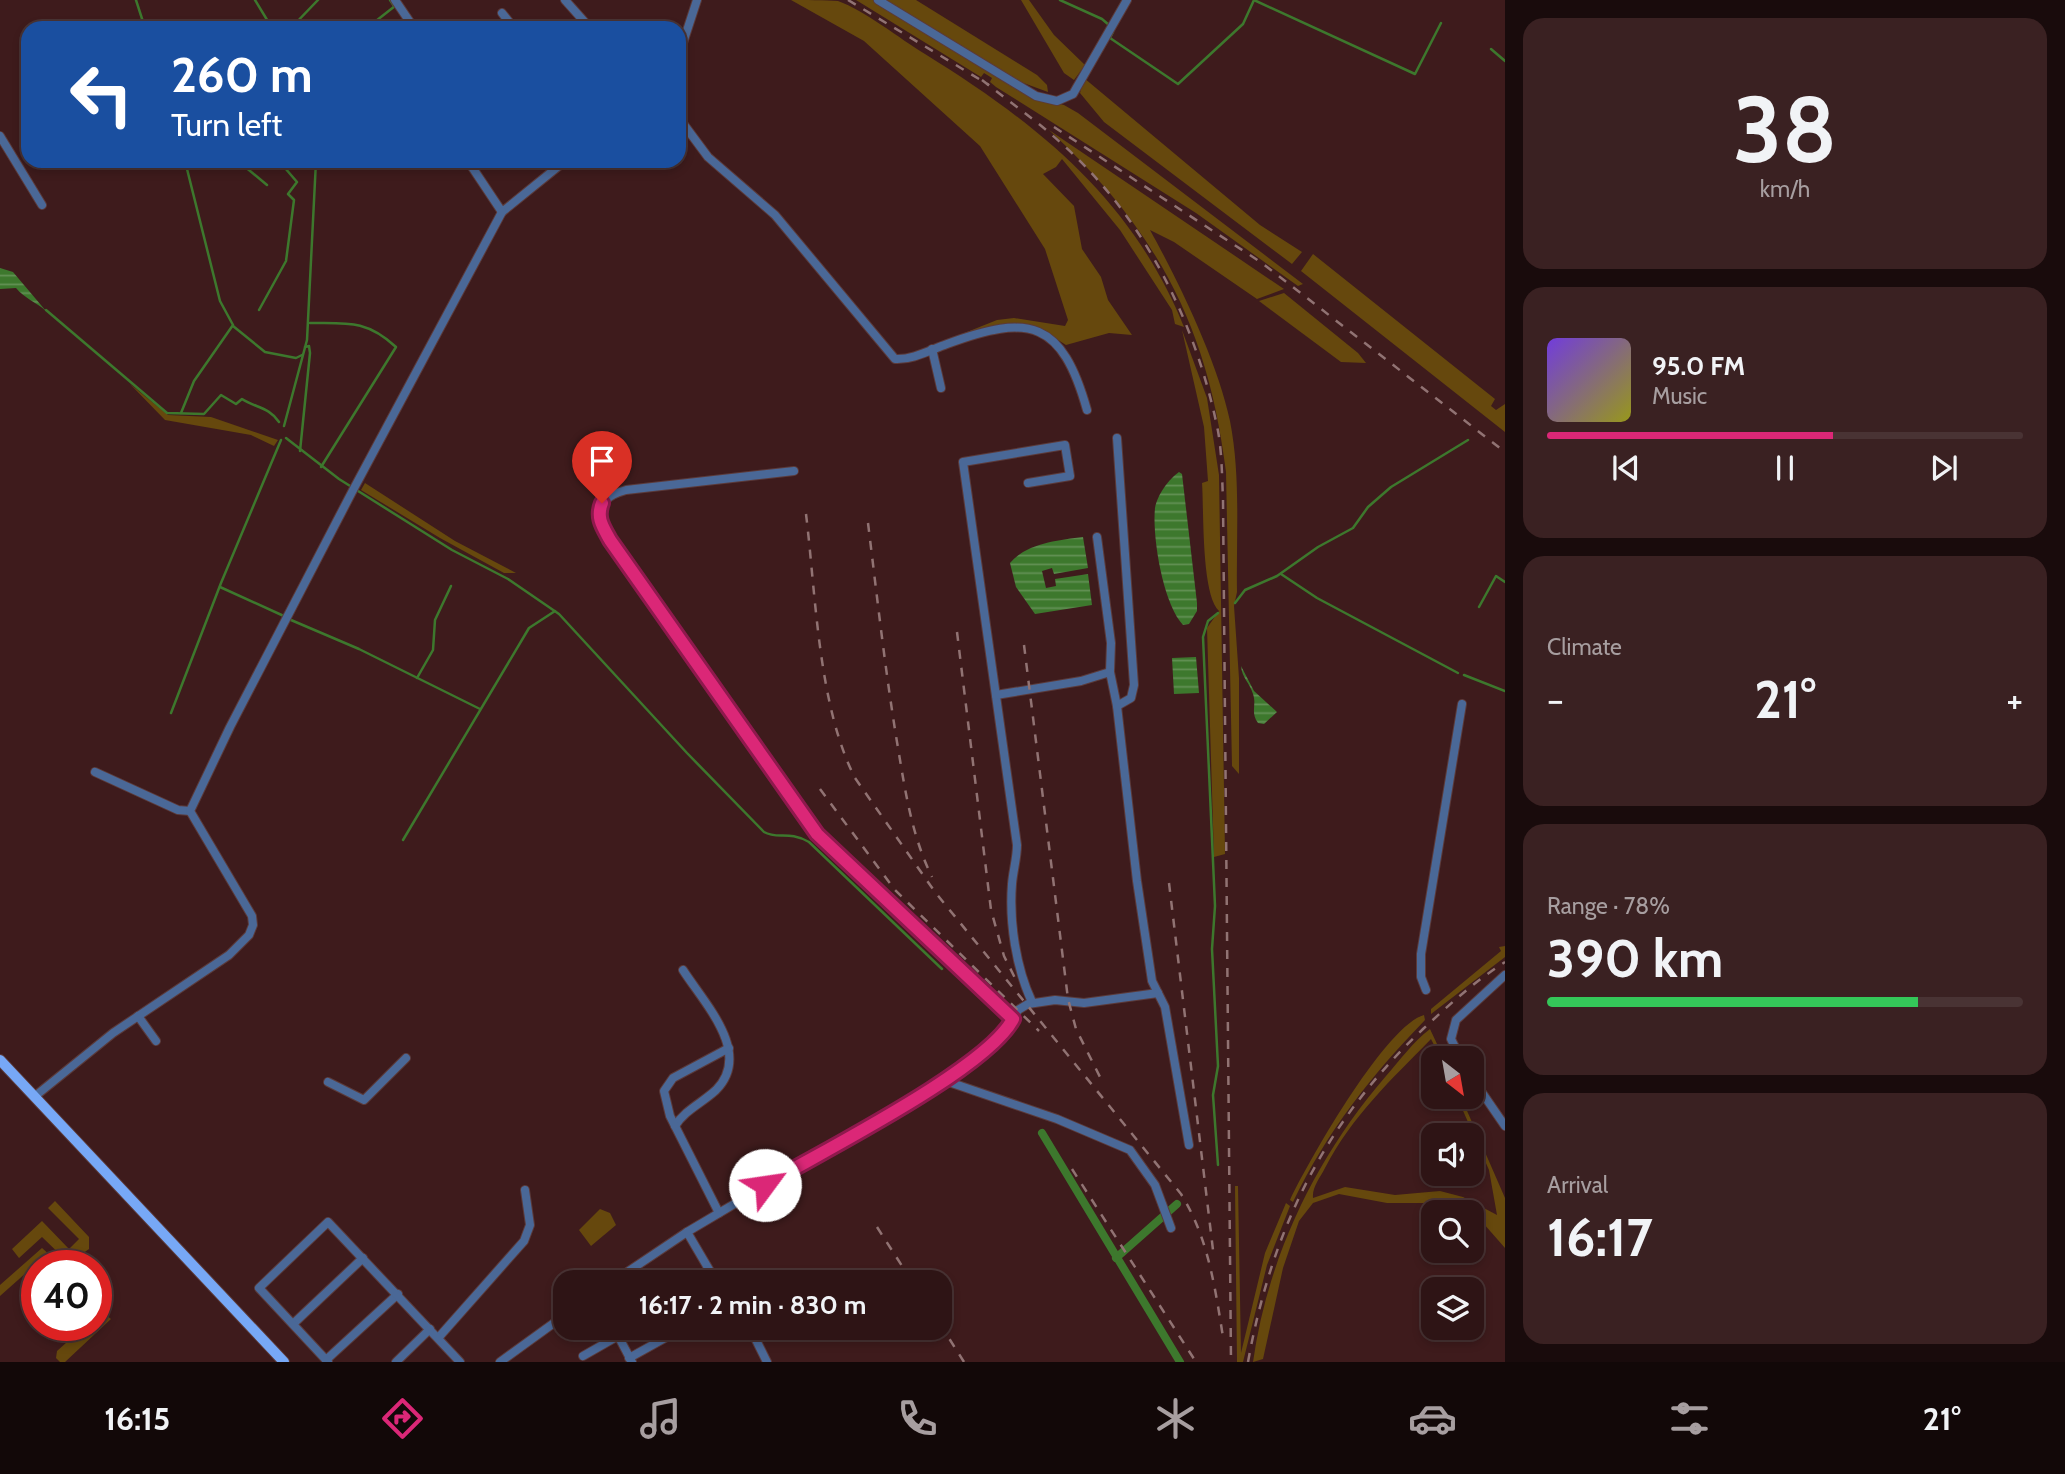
<!DOCTYPE html>
<html lang="en">
<head>
<meta charset="utf-8">
<style>
	body { margin:0; font-family:Cabin,sans-serif; background:#3a2122; color:#f1f3f6; height:100vh; display:flex; flex-direction:column; font-size:26px; white-space:nowrap }
	* { box-sizing:border-box; margin:0 }
	p { font-size:23px; color:#a79ea0 }
	.icon { flex:none; width:38px; height:38px; fill:none; stroke:currentColor; stroke-width:2; stroke-linecap:round; stroke-linejoin:round }
	.map { position:relative; flex:1; overflow:hidden }
	.panel { display:flex; flex-direction:column; gap:18px; padding:18px; background:#190b0c; width:560px }
	.panel>* { flex:none }
	.guide { position:absolute; left:21px; top:21px; width:665px; height:147px; border-radius:21px; box-shadow:0 4px 10px #0003,0 0 0 2px #493334; background:#1a4fa0; color:#fff; overflow:hidden }
	.needle { width:46px; rotate:149deg }
	.fabs { position:absolute; left:1421px; top:1046px; display:grid; gap:14px }
	.fabs a { display:grid; place-items:center; width:63px; height:63px; border-radius:14px; background:#2e1415; box-shadow:0 4px 10px #0003,0 0 0 2px #493334; font-size:35px }
	.speed { position:absolute; left:21px; top:1250px; display:flex; gap:14px; font-size:35px; font-weight:700; text-align:center }
	.speed>* { display:grid; place-content:center; width:91px; height:91px; border-radius:50%; background:#2e1415; box-shadow:0 4px 10px #0003,0 0 0 2px #493334; line-height:1 }
	.speed .limit { border:10px solid #d22; background:#fff; color:#111 }
	.pin { position:absolute; display:grid; place-items:center; width:60px; height:60px; color:#fff; margin:-72px -30px; border-radius:50% 50% 50% 0; rotate:-45deg; box-shadow:0 0 7px #0007 }
	.pin .icon { rotate:45deg }
	.me { position:absolute; width:77px; margin:-38px; rotate:59deg; stroke-linejoin:round; filter:drop-shadow(0 0 5px #0008) }
	.turn { display:flex; align-items:center; gap:24px; height:147px; padding:0 35px; font-size:32px }
	.turn .icon { width:91px; height:91px; stroke-width:2.5 }
	.turn b { display:block; font-size:49px; line-height:60px }
	.big { font-size:52px; font-weight:700; line-height:1.1 }
	.panel .tile { flex:1; display:flex; flex-direction:column; justify-content:center; gap:10px; min-width:0; padding:0 24px; border-radius:21px; background:#3a2122 }
	.panel .dial { align-items:center; gap:0 }
	.dial b { font-size:91px; line-height:1 }
	.song { display:flex; align-items:center; gap:21px }
	.cover { width:84px; height:84px; border-radius:10px; background:linear-gradient(135deg,hsl(260 70% 55%),hsl(60 70% 35%)) }
	.played { height:7px; border-radius:4px; background:linear-gradient(90deg,#db2777 60%,#493334 60%) }
	.keys { display:flex; justify-content:space-around; direction:ltr }
	.heat { display:flex; justify-content:space-between; align-items:center; font-size:38px; direction:ltr }
	.charge { height:10px; border-radius:5px; background:linear-gradient(90deg,#34c759 78%,#493334 0) }
	.trip { position:absolute; left:553px; top:1270px; width:399px; height:70px; border-radius:21px; background:#2e1415; box-shadow:0 4px 10px #0003,0 0 0 2px #493334; font-weight:700; line-height:70px; text-align:center }
	.tab-bar { display:flex; height:112px; justify-content:space-around; align-items:center; background:#120808; color:#a79ea0 }
	.tab-bar .icon { width:49px; height:49px }
	.tab-bar .on { color:#db2777 }
	.tab-bar b { font-size:32px; color:#f1f3f6 }
	main { display:flex; flex:1; min-height:0 }
	.map>svg:first-child { display:block }
</style>
</head>
<body>
<main>
<div class="map">
<svg width="1505" height="1362" viewBox="0 0 1505 1362">
	<defs>
		<pattern id="water-rules" width="6" height="5" patternUnits="userSpaceOnUse" patternTransform="scale(1.75)"><rect width="6" height="5" fill="#3d782d"/><path d="M0 2.5h6" fill="none" stroke="#639155"/></pattern>
	</defs>
	<rect width="100%" height="100%" fill="#3e1b1c"/>
	<g fill="#66480d">
		<path d="M791 0C804 0 826 0 838 1 864 10 900 39 925 54 1038 124 1133 200 1184 327L1175 324 1172 310 1120 230 1062 159 1056 167 1043 174 1074 206 1082 249 1101 277 1108 300 1132 335 1109 333 1066 345C1008 307 971 334 912 354L997 320 1014 318 1065 326 1068 320 1045 249 980 146 864 41Z"/>
		<path d="M856 0H874L1030 96 1064 105 1078 113 1303 284 1298 286 1196 213 996 87 990 82 992 78 984 73 981 77Z"/>
		<path d="M885 0H916L1037 75 1047 85 1048 92 1018 81Z"/>
		<path d="M1021 0H1029L1054 35 1085 65 1074 80 1064 73Z"/>
		<path d="M1084 78 1260 225 1302 252 1292 264 1104 122 1080 93Z"/>
		<path d="M1049 130 1284 289 1257 299 1174 242 1150 230C1179 282 1218 363 1230 421 1241 477 1236 536 1237 592L1234 606 1239 678V774L1232 766 1226 472C1208 326 1157 230 1049 130Z"/>
		<path d="M1313 254 1495 399 1491 406 1496 410 1505 404V432L1301 271Z"/>
		<path d="M1284 293 1358 353 1366 363 1341 362 1259 301Z"/>
		<path d="M1182 330 1207 398 1219 475 1225 854 1214 857 1207 628 1219 611C1201 594 1204 510 1202 483L1208 481 1204 427Z"/>
		<path d="M130 384 168 415 211 417 278 440 274 446 251 435 165 420Z"/>
		<path d="M365 483 455 541 516 573H504L440 538 361 490Z"/>
		<path d="M1505 946V957L1431 1014V1009L1501 951 1499 947Z"/>
		<path d="M1424 1015 1425 1020C1370 1077 1328 1130 1293 1202L1290 1200C1308 1162 1385 1026 1424 1015Z"/>
		<path d="M1430 1029 1444 1059H1441L1431 1039C1391 1080 1352 1116 1325 1168 1320 1178 1312 1187 1313 1198L1345 1187 1395 1195 1440 1191 1463 1197 1497 1215 1489 1170 1457 1097H1461L1505 1198V1248L1476 1215 1442 1203H1387L1339 1194 1313 1203 1299 1221 1283 1268 1263 1359 1253 1362C1268 1256 1316 1157 1386 1076 1400 1060 1413 1042 1430 1029Z"/>
		<path d="M1235 1186H1238L1241 1353 1265 1253 1286 1203 1290 1206 1267 1265 1243 1362H1237Z"/>
		<path d="M55 1201 89 1237V1249L69 1263 42 1237 19 1258 12 1249 42 1221 69 1249 79 1239 48 1208Z"/>
		<path d="M600 1209 610 1213 616 1225 591 1246 579 1230Z"/>
		<path d="M42 1248 61 1265H54L45 1256 0 1296V1285Z"/>
		<path d="M101 1311 111 1319 65 1362H60L56 1358 57 1351 86 1325H96V1315Z"/>
	</g>
	<g fill="url(#water-rules)">
		<path d="M0 268 13 272 46 311C36 302 24 298 16 288L0 289Z"/>
		<path d="M1179 472 1182 474 1197 603V611L1189 624 1183 625C1163 604 1152 537 1155 508 1157 495 1169 479 1179 472Z"/>
		<path d="M1083 537 1088 568 1054 574 1052 568 1042 571 1046 588 1056 586 1055 579 1088 574 1092 605 1035 614 1016 587 1010 563C1027 543 1059 540 1083 537Z"/>
		<path d="M1196 657 1199 693 1174 694 1172 658Z"/>
		<path d="M1241 666 1254 691 1277 712 1264 724 1258 723C1250 712 1257 705 1253 694 1250 683 1242 678 1241 666Z"/>
	</g>
	<g fill="none" stroke-linecap="round" stroke-linejoin="round">
		<g stroke="#3d782d" stroke-width="2.5">
			<path d="M136 0 145 28"/>
			<path d="M255 0 272 28"/>
			<path d="M390 0 394 6"/>
			<path d="M1060 0 1102 19 1109 25"/>
			<path d="M291 28 318 0"/>
			<path d="M367 28 395 6"/>
			<path d="M1113 32 1110 38 1178 84 1243 24 1254 0 1415 74 1441 23"/>
			<path d="M1491 49 1505 61"/>
			<path d="M238 161 267 185"/>
			<path d="M46 310 167 413 204 414 221 395 236 404 242 399C256 408 269 407 279 422"/>
			<path d="M259 310 286 261 294 200 288 194 297 182 279 161"/>
			<path d="M310 323C348 323 367 320 396 347L321 467"/>
			<path d="M233 326 265 352 296 358 302 355"/>
			<path d="M181 413 194 381 233 325 220 301 185 161"/>
			<path d="M284 426 307 340 316 161"/>
			<path d="M286 438 339 479 452 550 508 579 559 614 687 753 764 832C778 840 788 830 809 842L942 969"/>
			<path d="M300 451 310 353 309 346 305 347"/>
			<path d="M1281 574 1317 598 1458 673"/>
			<path d="M220 587 286 617"/>
			<path d="M1235 603 1245 590 1277 576 1318 547 1353 528 1368 507 1391 487 1468 440"/>
			<path d="M1479 607 1496 576 1505 582"/>
			<path d="M1218 613 1208 621 1203 637 1215 906 1212 949 1218 1066 1213 1095 1218 1165"/>
			<path d="M291 620 359 649 480 709"/>
			<path d="M1464 675 1505 691"/>
			<path d="M417 678 433 650 435 620 451 586"/>
			<path d="M171 713 221 583 281 440"/>
			<path d="M403 840 529 628 555 611"/>
		</g>
		<g stroke="#3d782d" stroke-width="8">
			<path d="M1042 1133 1180 1362"/>
			<path d="M1116 1258 1177 1204"/>
		</g>
		<defs>
			<g id="minor">
				<path d="M395 0 414 28"/>
				<path d="M565 0 590 28"/>
				<path d="M878 0 1036 96 1057 101 1073 94 1127 0"/>
				<path d="M502 13 514 28"/>
				<path d="M679 55 697 0"/>
				<path d="M679 118 708 157 775 215 895 359C913 360 930 350 947 344 1030 313 1062 321 1087 410"/>
				<path d="M0 136 42 205"/>
				<path d="M468 161 502 212 565 161"/>
				<path d="M932 349 941 388"/>
				<path d="M1117 438 1134 685 1131 698 1117 706"/>
				<path d="M794 471 626 490C608 495 598 502 600 523L656 609 817 834 1013 1019"/>
				<path d="M1028 483 1070 476 1065 445 963 462 1017 845C1017 858 1013 871 1012 884 1009 922 1016 968 1032 1002"/>
				<path d="M1097 537 1111 643 1110 672 1117 706 1137 881 1152 981 1165 1007 1189 1145"/>
				<path d="M996 695 1081 681 1110 672"/>
				<path d="M95 772 178 810 190 811"/>
				<path d="M1426 990 1421 977V954L1462 704"/>
				<path d="M138 1016 156 1041"/>
				<path d="M1461 1059 1451 1039 1456 1020 1505 975"/>
				<path d="M1472 1078 1505 1126"/>
				<path d="M943 1080 1057 1119 1130 1150 1155 1185 1171 1228"/>
				<path d="M328 1082 364 1100 406 1058"/>
				<path d="M34 1097 113 1033 229 955 249 935 253 925 252 916 190 811 230 727 352 492 502 212"/>
				<path d="M675 1126C685 1110 702 1103 716 1090 753 1053 704 1003 683 970"/>
				<path d="M719 1213 670 1116 664 1091 673 1078 729 1048"/>
				<path d="M687 1232 717 1283"/>
				<path d="M611 1283 687 1232 937 1084 1004 1035 1018 1010 1028 1004 1055 1000 1084 1003 1158 993"/>
				<path d="M293 1324 363 1258"/>
				<path d="M614 1328 632 1362"/>
				<path d="M750 1328 767 1362"/>
				<path d="M439 1337 524 1241 530 1225 525 1190"/>
				<path d="M583 1356 618 1336"/>
				<path d="M629 1358 683 1328"/>
				<path d="M326 1360 398 1294"/>
				<path d="M328 1362 259 1288 328 1222 460 1362"/>
				<path d="M396 1362 430 1329"/>
				<path d="M500 1362 565 1315"/>
			</g>
			<path id="major" d="M0 1060 284 1362"/>
		</defs>
		<use href="#minor" stroke="#5b3a3a" stroke-width="10"/>
		<use href="#major" stroke="#5b3a3a" stroke-width="12"/>
		<use href="#minor" stroke="#4a6897" stroke-width="8"/>
		<use href="#major" stroke="#77a8f6" stroke-width="10"/>
		<g stroke="#917373" stroke-width="2.5" stroke-dasharray="9 9" stroke-linecap="butt">
			<path d="M848 0 989 85"/>
			<path d="M982 80C1008 101 1036 120 1061 143 1144 217 1196 322 1218 431 1222 453 1222 478 1223 500L1231 1362"/>
			<path d="M1054 127 1262 263 1505 452"/>
			<path d="M806 514C816 596 818 705 855 778L935 892 1181 1194C1208 1237 1215 1287 1223 1337"/>
			<path d="M868 523C877 596 885 669 897 742 905 789 911 834 932 877"/>
			<path d="M957 632 991 910 1004 956 1017 982"/>
			<path d="M1024 645 1068 999 1076 1029 1103 1083"/>
			<path d="M820 789 895 890 1039 1031"/>
			<path d="M1169 883 1213 1250"/>
			<path d="M1072 1169 1196 1362"/>
			<path d="M877 1227 913 1283"/>
			<path d="M940 1324 964 1362"/>
			<path d="M1248 1362C1272 1229 1324 1123 1423 1029 1449 1005 1475 981 1505 962"/>
		</g>
	</g>
	<g fill="none" stroke-linecap="round" stroke-linejoin="round">
		<defs>
			<path id="route" d="M602 503C596 518 603 527 610 540L817 834 1013 1019C987 1069 821 1152 765 1185"/>
		</defs>
		<use href="#route" stroke="#8e194d" stroke-width="18"/>
		<use href="#route" stroke="#db2777" stroke-width="12"/>
	</g>
</svg>
<div class="fabs">
<a><svg class="needle" viewBox="-14 -14 28 28"><path d="M0-13l5 13h-10z" fill="#e53935"/><path d="M0 13l5-13h-10z" fill="#a79ea0"/></svg></a>
<a><svg class="icon" aria-label="sound" viewBox="0 0 24 24"><path d="M4 9h4l5-4v14l-5-4H4zM17 9q2 3 0 6"/></svg></a>
<a><svg class="icon" aria-label="search" viewBox="0 0 24 24"><circle cx="10" cy="10" r="6"/><path d="M15 15l6 6"/></svg></a>
<a><svg class="icon" aria-label="layers" viewBox="0 0 24 24"><path d="M12 4l9 5-9 5-9-5zM3 14l9 5 9-5"/></svg></a>
</div>
<div class="speed"><div class="limit">40</div></div>
<div class="pin" style="left:602px;top:503px;background:#d93025"><svg class="icon" aria-label="arrive" viewBox="0 0 24 24"><path d="M6 21V4h12l-3 4 3 4H6"/></svg></div>
<svg class="me" style="left:765px;top:1185px" viewBox="-20 -20 40 40"><circle r="19" fill="#fff"/><path d="M0-13L10 11 0 6-10 11z" fill="#db2777"/></svg>
<div class="trip">16:17 · 2 min · 830 m</div>
<div class="guide">
<div class="turn"><svg class="icon" aria-label="left" viewBox="0 0 24 24"><path d="M17 20v-9H6M10 6l-5 5 5 5"/></svg><div><b>260 m</b>Turn left</div></div>
</div>
</div>
<section class="panel">
<div class="tile dial"><b>38</b><p>km/h</p></div>
<div class="tile">
<div class="song"><i class="cover"></i><div><b>95.0 FM</b><p>Music</p></div></div>
<div class="played"></div>
<div class="keys"><svg class="icon" aria-label="previous" viewBox="0 0 24 24"><path d="M18 5L8 12l10 7zM5 5v14"/></svg><svg class="icon" aria-label="pause" viewBox="0 0 24 24"><path d="M8 5v14M16 5v14"/></svg><svg class="icon" aria-label="next" viewBox="0 0 24 24"><path d="M6 5l10 7-10 7zM19 5v14"/></svg></div>
</div>
<div class="tile"><p>Climate</p>
<div class="heat"><a>−</a><b class="big">21°</b><a>+</a></div>
</div>
<div class="tile"><p>Range · 78%</p><b class="big">390 km</b><div class="charge"></div></div>
<div class="tile"><p>Arrival</p><b class="big">16:17</b></div>
</section>
</main>
<nav class="tab-bar">
<b>16:15</b>
<svg class="icon on" aria-label="directions" viewBox="0 0 24 24"><path d="M12 3l9 9-9 9-9-9zM9 14v-3h6M13 9l2 2-2 2"/></svg>
<svg class="icon" aria-label="music" viewBox="0 0 24 24"><path d="M9 18V5l10-2v13"/><circle cx="6" cy="18" r="3"/><circle cx="16" cy="16" r="3"/></svg>
<svg class="icon" aria-label="phone" viewBox="0 0 24 24"><path d="M5 4h4l2 5-3 2q2 4 5 5l2-3 5 2v4C11 20 4 13 5 4z"/></svg>
<svg class="icon" aria-label="climate" viewBox="0 0 24 24"><path d="M12 3v18M4 7l16 10M4 17L20 7"/></svg>
<svg class="icon" aria-label="car" viewBox="0 0 24 24"><path d="M5 17H2v-5l4-1 3-4h7l3 4 3 1v5h-3M9 17h6M6 11h13"/><circle cx="7" cy="17" r="2"/><circle cx="17" cy="17" r="2"/></svg>
<svg class="icon" aria-label="filters" viewBox="0 0 24 24"><path d="M4 7h16M4 17h16"/><circle cx="9" cy="7" r="2"/><circle cx="15" cy="17" r="2"/></svg>
<b>21°</b>
</nav>
</body>
</html>
